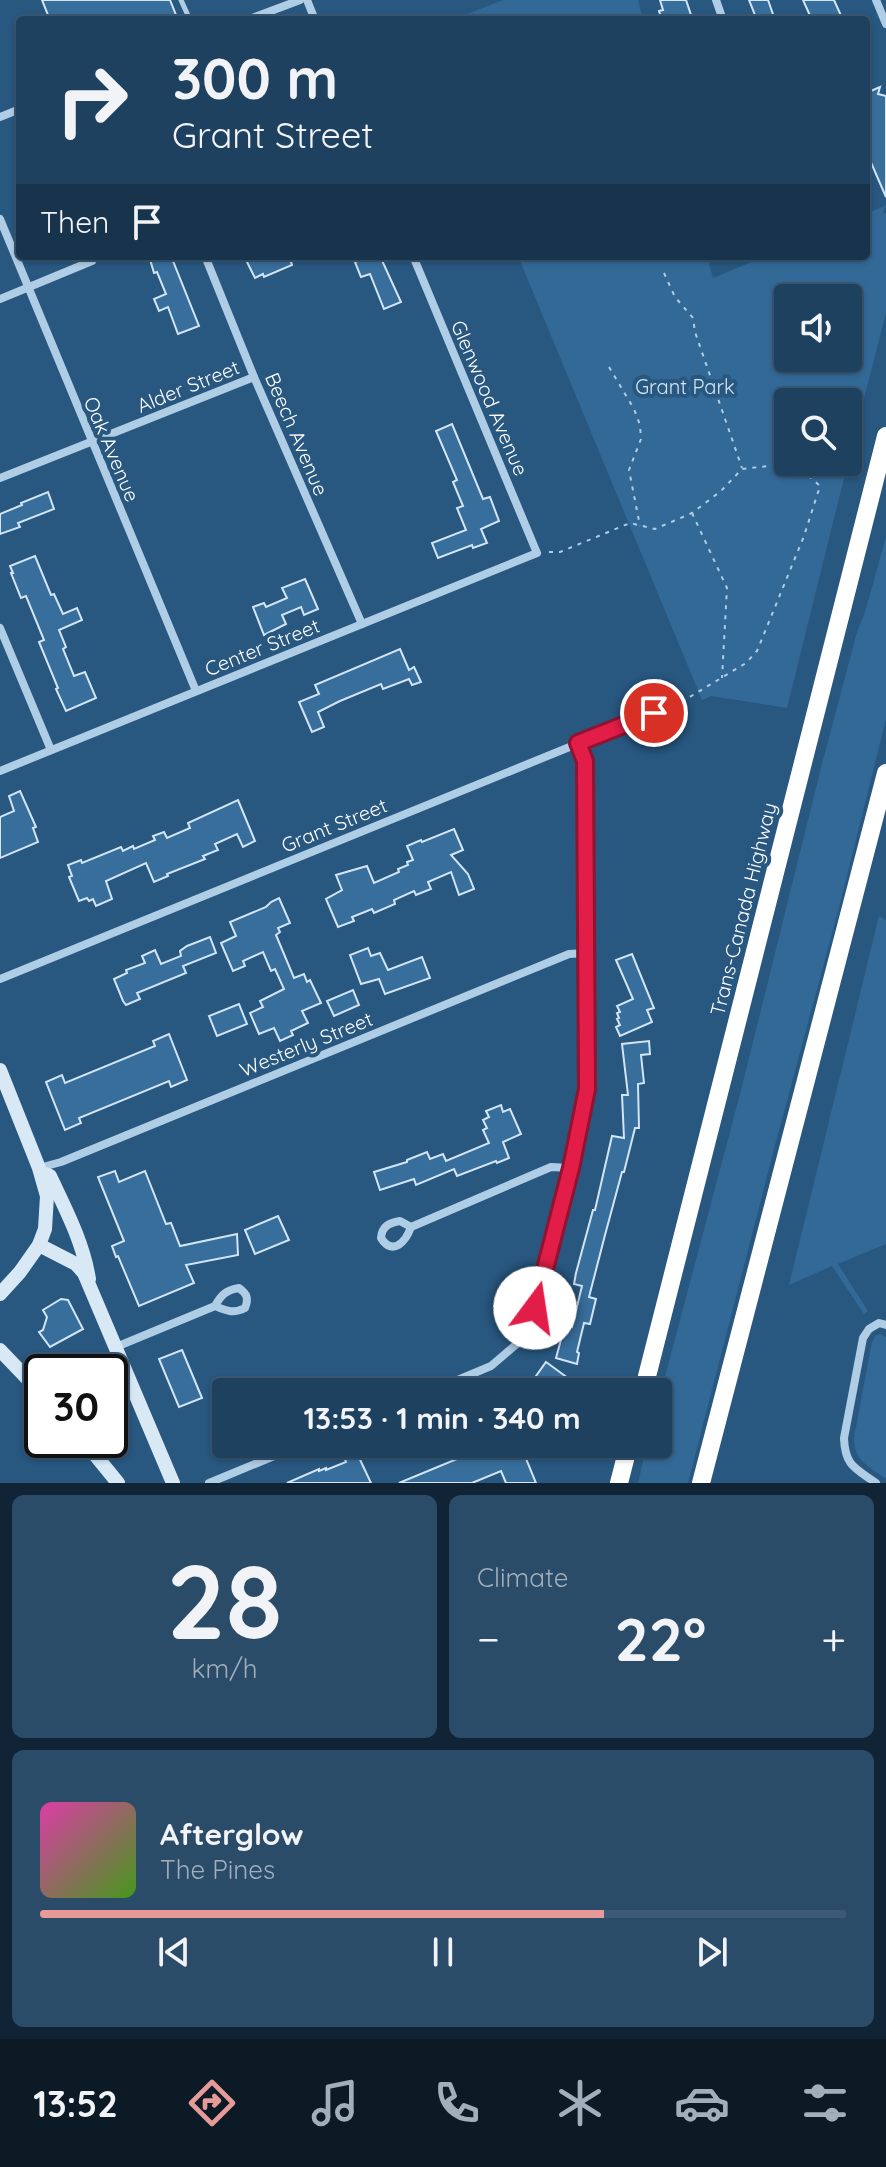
<!DOCTYPE html>
<html lang="en">
<head>
<meta charset="utf-8">
<style>
	body { margin:0; font-family:Quicksand,sans-serif; background:#2b4c69; color:#f1f3f6; height:100vh; display:flex; flex-direction:column; font-size:30px; white-space:nowrap }
	* { box-sizing:border-box; margin:0 }
	p { font-size:26px; color:#a1afbd }
	.icon { flex:none; width:44px; height:44px; fill:none; stroke:currentColor; stroke-width:2; stroke-linecap:round; stroke-linejoin:round }
	.map { position:relative; height:1483px; overflow:hidden }
	.drawer { display:flex; flex-direction:column; gap:12px; padding:12px; background:#102435; flex:1 }
	.drawer>* { flex:none }
	.hud { position:absolute; left:16px; top:16px; width:854px; height:244px; border-radius:8px; box-shadow:0 2px 6px #0004,0 0 0 2px #3c5a75; background:#1e4160; color:#f1f3f6; overflow:hidden }
	.buttons { position:absolute; left:774px; top:284px; display:grid; gap:16px }
	.buttons a { display:grid; place-items:center; width:88px; height:88px; border-radius:8px; background:#1e4160; box-shadow:0 2px 6px #0004,0 0 0 2px #3c5a75; font-size:40px }
	.speed { position:absolute; left:24px; top:1354px; display:flex; gap:16px; font-size:40px; font-weight:700; text-align:center }
	.speed>* { display:grid; place-content:center; width:104px; height:104px; border-radius:50%; background:#1e4160; box-shadow:0 2px 6px #0004,0 0 0 2px #3c5a75; line-height:1 }
	.speed .limit { border:4px solid #111; border-radius:12px; background:#fff; color:#111 }
	.pin { position:absolute; display:grid; place-items:center; width:68px; height:68px; color:#fff; margin:-34px; border:4px solid #fff; border-radius:50%; box-shadow:0 2px 8px #0007 }
	.me { position:absolute; width:88px; margin:-44px; rotate:14deg; stroke-linejoin:round; filter:drop-shadow(0 0 6px #0008) }
	.turn { display:flex; align-items:center; gap:28px; height:168px; padding:0 24px; font-size:36px }
	.turn .icon { width:104px; height:104px; stroke-width:2.5 }
	.turn b { display:block; font-size:56px; line-height:68px }
	.then { display:flex; align-items:center; height:76px; padding:0 24px; background:#0003; gap:16px; font-size:30px }
	.big { font-size:60px; font-weight:700; line-height:1.1 }
	.drawer .card { flex:1; display:flex; flex-direction:column; justify-content:center; gap:12px; min-width:0; padding:0 28px; border-radius:12px; background:#2b4c69 }
	.drawer .dial { align-items:center; gap:0 }
	.dial b { font-size:104px; line-height:1 }
	.song { display:flex; align-items:center; gap:24px }
	.cover { width:96px; height:96px; border-radius:12px; background:linear-gradient(135deg,hsl(320 70% 55%),hsl(100 70% 35%)) }
	.played { height:8px; border-radius:4px; background:linear-gradient(90deg,#e69b98 70%,#3c5a75 70%) }
	.keys { display:flex; justify-content:space-around; direction:ltr }
	.heat { display:flex; justify-content:space-between; align-items:center; font-size:44px; direction:ltr }
	.drawer .tiles { flex:1; display:grid; gap:12px; grid-template-columns:1fr 1fr }
	.card:last-child { grid-column:span 2 }
	.trip { position:absolute; left:212px; top:1378px; width:460px; height:80px; border-radius:8px; background:#1e4160; box-shadow:0 2px 6px #0004,0 0 0 2px #3c5a75; font-weight:700; line-height:80px; text-align:center }
	.tab-bar { display:flex; height:128px; justify-content:space-around; align-items:center; background:#0c1a26; color:#a1afbd }
	.tab-bar .icon { width:56px; height:56px }
	.tab-bar .current { color:#e69b98 }
	.tab-bar b { font-size:36px; color:#f1f3f6 }
	.map>svg:first-child { display:block }
</style>
</head>
<body>
<div class="map">
<svg width="886" height="1483" viewBox="0 0 886 1483">
	<rect width="100%" height="100%" fill="#285780"/>
	<g fill="#326997" fill-rule="evenodd">
		<path d="M503 0H638L643 20H452Z"/>
		<path d="M886 205 883 213H886V313L848 460V402H788V462H848L787 708 711 696 702 700 518 256H707L713 278 766 256H866V214ZM788 298H848V358H788Z"/>
		<path d="M886 537V719L841 900 773 1153 688 1483H638L647 1444H658V1403L740 1094 822 764 857 632 865 612Z"/>
		<path d="M879 916 886 920V1244L838 1264 868 1311 864 1314 832 1266 789 1285Z"/>
		<path d="M880 1334 886 1337V1479C869 1466 853 1461 854 1437L872 1342 875 1336Z"/>
	</g>
	<g fill="#386e9c" stroke="#d2e5f5" stroke-width="2">
		<path d="M42 0H170L176 15 164 20H50Z"/>
		<path d="M660 0H686L691 15 677 20H662L659 11 663 10Z"/>
		<path d="M749 0H768L775 20H757Z"/>
		<path d="M803 0H834L843 20H812Z"/>
		<path d="M880 87 878 94 886 96V197L866 151V93Z"/>
		<path d="M149 256H171L199 326 178 334 168 307 159 311 154 299 166 294 157 272 154 273Z"/>
		<path d="M244 256H289L292 265 264 277 263 274 255 278Z"/>
		<path d="M359 256H380L401 302 384 309 370 274 361 277 355 262 361 260Z"/>
		<path d="M452 424 483 499 490 497 499 521 481 529 487 543 473 548 472 545 438 558 432 543 466 530 457 508 463 506 453 482 457 480 436 431Z"/>
		<path d="M48 492 54 509 18 523 20 527 0 534V514L22 505 21 503Z"/>
		<path d="M35 556 51 595 54 594 63 614 77 608 82 620 59 630 66 647 63 649 74 676 85 672 96 698 66 711 56 689 58 688 39 642 44 640 26 596 21 598 11 573H13L10 566Z"/>
		<path d="M305 579 318 609 304 615 301 607 282 615 286 624 264 635 253 607 264 603 266 607 287 598 282 588Z"/>
		<path d="M400 649 409 670 414 667 421 682 412 685 409 679 383 689 381 684 340 701 318 712 324 727 312 732 299 702 319 694 315 685Z"/>
		<path d="M20 791 36 827 33 828 38 842 0 858V817L14 811 9 796Z"/>
		<path d="M238 800 255 841 243 847 237 834 215 844 218 850 203 856 205 859 167 874 168 876 154 882 146 863 106 881 112 899 96 906 93 899 89 901 87 898 79 901 69 877 72 876 68 865 81 860 82 863 121 847 123 851 133 846 134 849 155 840 153 836 164 832 167 838 190 828 188 823Z"/>
		<path d="M454 829 463 850 451 855 468 874 474 889 459 895 451 872 428 882 431 889 416 895 414 891 394 900 395 904 374 913 372 909 352 917 354 921 338 927 326 899 342 890 336 875 367 866 374 883 399 872 398 869 408 865 407 862 413 860 407 846 421 840 422 842Z"/>
		<path d="M279 898 290 923 278 928 280 932 276 935 294 978 304 974 307 982 310 980 321 1003 302 1011 308 1023 291 1031 293 1035 280 1041 274 1028 259 1034 250 1013 263 1007 260 1001 284 989 275 969 271 971 263 952 243 961 245 966 233 971 221 943 236 936 230 922 266 907 271 902Z"/>
		<path d="M210 937 216 953 183 966 186 973 137 993 140 999 126 1005 123 1001 114 979 127 973 126 970 145 963 142 956 155 950 161 964 181 956 180 951 187 946Z"/>
		<path d="M368 948 371 956 380 953 388 970 422 957 430 978 385 994 379 979 361 984 350 955Z"/>
		<path d="M632 954 654 1008 647 1010 652 1022 620 1036 616 1027 620 1025 617 1019 619 1018 617 1013 620 1012 617 1006 633 999 616 960Z"/>
		<path d="M353 990 359 1005 334 1016 327 1001Z"/>
		<path d="M239 1004 247 1024 217 1036 209 1016Z"/>
		<path d="M169 1034 187 1080 171 1087 169 1081 79 1118 81 1123 65 1130 46 1082 62 1075 65 1083 155 1046 153 1041Z"/>
		<path d="M649 1041 650 1054 641 1055 644 1083 638 1084 639 1128H635L624 1172H622L605 1235 589 1297 596 1299 590 1324 584 1323 577 1352 579 1353 577 1364 556 1358 565 1325 572 1327 582 1286 574 1284 576 1273 593 1210H595L612 1136 624 1138 622 1095H628L622 1044Z"/>
		<path d="M501 1105 503 1112 510 1109 521 1134 503 1142 509 1158 497 1163 496 1161 457 1176 454 1169 416 1185 414 1179 380 1190 374 1172 407 1162V1160L427 1152 430 1159 443 1154 446 1161 489 1143 483 1130 487 1128 483 1120 489 1117 486 1111Z"/>
		<path d="M115 1171 119 1182 145 1171 166 1224 171 1223 180 1246 237 1234 238 1255 186 1265 194 1283 139 1306 118 1256 116 1257 112 1246 124 1241 98 1177Z"/>
		<path d="M278 1216 289 1240 255 1254 245 1230Z"/>
		<path d="M61 1299 68 1300 83 1329 50 1347 39 1332 43 1330 47 1317 43 1310Z"/>
		<path d="M182 1350 202 1398 179 1407 159 1359Z"/>
		<path d="M546 1362 587 1392H557L536 1376Z"/>
		<path d="M493 1444H520L536 1483H506L501 1471 472 1483H399Z"/>
		<path d="M356 1451 371 1483H287L319 1469V1471L326 1468V1470L346 1462 344 1456Z"/>
	</g>
	<g fill="none" stroke-linecap="round" stroke-linejoin="round">
		<g stroke="#afcde5" stroke-width="2" stroke-dasharray="4 6" stroke-linecap="butt">
			<path d="M664 273 675 297 693 318 695 332 742 468"/>
			<path d="M609 367 634 409 640 425 641 439 629 470 640 526"/>
			<path d="M692 513 727 588 722 678"/>
			<path d="M549 552H560L630 523 655 529 692 513 721 491 742 469 786 464 799 467 820 486 804 536 757 651 746 663 688 698"/>
		</g>
		<path stroke="#afcde5" stroke-width="5" d="M181 0 190 20"/>
		<g stroke="#afcde5" stroke-width="8">
			<path d="M307 0 315 20"/>
			<path d="M716 0 723 20"/>
			<path d="M876 0 886 24"/>
			<path d="M247 20 300 0"/>
			<path d="M0 117 20 109"/>
			<path d="M0 219 196 691"/>
			<path d="M205 256 254 377 362 624"/>
			<path d="M0 299 92 261"/>
			<path d="M0 478 254 377"/>
			<path d="M0 628 51 750"/>
			<path d="M0 771 537 553 413 256"/>
			<path d="M0 979 680 702"/>
			<path d="M39 1168 61 1162 569 954 586 953"/>
			<path d="M400 1221 411 1227C406 1241 393 1257 381 1238 382 1226 389 1223 400 1221Z"/>
			<path d="M411 1227 551 1167 571 1168"/>
			<path d="M116 1347 215 1306C221 1295 226 1290 239 1288 247 1294 249 1298 245 1308 233 1314 227 1311 215 1306"/>
			<path d="M429 1392 491 1366 519 1342 535 1308 571 1168 587 1089 585 761 578 743"/>
			<path d="M209 1483 303 1444"/>
			<path d="M876 1483C855 1468 845 1466 844 1438L863 1338 869 1329 879 1323 886 1325"/>
		</g>
		<g stroke="#d8e8f5" stroke-width="14">
			<path d="M0 1070 39 1168 47 1196 45 1229 39 1245 20 1272 0 1294"/>
			<path d="M46 1174 50 1176C66 1210 83 1242 89 1279"/>
			<path d="M39 1245 76 1264 84 1273 173 1483"/>
			<path d="M0 1350 42 1394"/>
			<path d="M83 1440 118 1483"/>
		</g>
		<g stroke="#fff" stroke-width="18">
			<path d="M643 1392 886 436"/>
			<path d="M619 1483 629 1444"/>
			<path d="M701 1483 886 773"/>
		</g>
	</g>
	<g fill="none" stroke-linecap="round" stroke-linejoin="round">
		<defs>
			<path id="route" d="M535 1308 571 1168 587 1089 585 761 578 743 654 713"/>
		</defs>
		<use href="#route" stroke="#92132f" stroke-width="20"/>
		<use href="#route" stroke="#e11d48" stroke-width="14"/>
	</g>
	<g text-anchor="middle" dominant-baseline="central" stroke-width="8" stroke-linejoin="round" paint-order="stroke">
		<g font-size="20" fill="#fff" stroke="#285780">
			<text transform="translate(188 386) rotate(-22)">Alder Street</text>
			<text transform="translate(490 398) rotate(67)">Glenwood Avenue</text>
			<text transform="translate(297 434) rotate(67)">Beech Avenue</text>
			<text transform="translate(112 449) rotate(67)">Oak Avenue</text>
			<text transform="translate(262 647) rotate(-22)">Center Street</text>
			<text transform="translate(334 825) rotate(-22)">Grant Street</text>
			<text transform="translate(743 909) rotate(-76)">Trans-Canada Highway</text>
			<text transform="translate(306 1044) rotate(-22)">Westerly Street</text>
		</g>
		<g font-size="20" fill="#d2e5f5" stroke="#285780">
			<text x="685" y="386">Grant Park</text>
		</g>
	</g>
</svg>
<div class="buttons">
<a><svg class="icon" aria-label="sound" viewBox="0 0 24 24"><path d="M4 9h4l5-4v14l-5-4H4zM17 9q2 3 0 6"/></svg></a>
<a><svg class="icon" aria-label="search" viewBox="0 0 24 24"><circle cx="10" cy="10" r="6"/><path d="M15 15l6 6"/></svg></a>
</div>
<div class="speed"><div class="limit">30</div></div>
<div class="pin" style="left:654px;top:713px;background:#d93025"><svg class="icon" aria-label="arrive" viewBox="0 0 24 24"><path d="M6 21V4h12l-3 4 3 4H6"/></svg></div>
<svg class="me" style="left:535px;top:1308px" viewBox="-20 -20 40 40"><circle r="19" fill="#fff"/><path d="M0-13L10 11 0 6-10 11z" fill="#e11d48"/></svg>
<div class="trip">13:53 · 1 min · 340 m</div>
<div class="hud">
<div class="turn"><svg class="icon" aria-label="right" viewBox="0 0 24 24"><path d="M7 20v-9h11M14 6l5 5-5 5"/></svg><div><b>300 m</b>Grant Street</div></div>
<div class="then">Then<svg class="icon" aria-label="arrive" viewBox="0 0 24 24"><path d="M6 21V4h12l-3 4 3 4H6"/></svg></div>
</div>
</div>
<section class="drawer">
<div class="tiles">
<div class="card dial"><b>28</b><p>km/h</p></div>
<div class="card"><p>Climate</p>
<div class="heat"><a>−</a><b class="big">22°</b><a>+</a></div>
</div>
<div class="card">
<div class="song"><i class="cover"></i><div><b>Afterglow</b><p>The Pines</p></div></div>
<div class="played"></div>
<div class="keys"><svg class="icon" aria-label="previous" viewBox="0 0 24 24"><path d="M18 5L8 12l10 7zM5 5v14"/></svg><svg class="icon" aria-label="pause" viewBox="0 0 24 24"><path d="M8 5v14M16 5v14"/></svg><svg class="icon" aria-label="next" viewBox="0 0 24 24"><path d="M6 5l10 7-10 7zM19 5v14"/></svg></div>
</div>
</div>
</section>
<nav class="tab-bar">
<b>13:52</b>
<svg class="icon current" aria-label="directions" viewBox="0 0 24 24"><path d="M12 3l9 9-9 9-9-9zM9 14v-3h6M13 9l2 2-2 2"/></svg>
<svg class="icon" aria-label="music" viewBox="0 0 24 24"><path d="M9 18V5l10-2v13"/><circle cx="6" cy="18" r="3"/><circle cx="16" cy="16" r="3"/></svg>
<svg class="icon" aria-label="phone" viewBox="0 0 24 24"><path d="M5 4h4l2 5-3 2q2 4 5 5l2-3 5 2v4C11 20 4 13 5 4z"/></svg>
<svg class="icon" aria-label="climate" viewBox="0 0 24 24"><path d="M12 3v18M4 7l16 10M4 17L20 7"/></svg>
<svg class="icon" aria-label="car" viewBox="0 0 24 24"><path d="M5 17H2v-5l4-1 3-4h7l3 4 3 1v5h-3M9 17h6M6 11h13"/><circle cx="7" cy="17" r="2"/><circle cx="17" cy="17" r="2"/></svg>
<svg class="icon" aria-label="filters" viewBox="0 0 24 24"><path d="M4 7h16M4 17h16"/><circle cx="9" cy="7" r="2"/><circle cx="15" cy="17" r="2"/></svg>
</nav>
</body>
</html>
